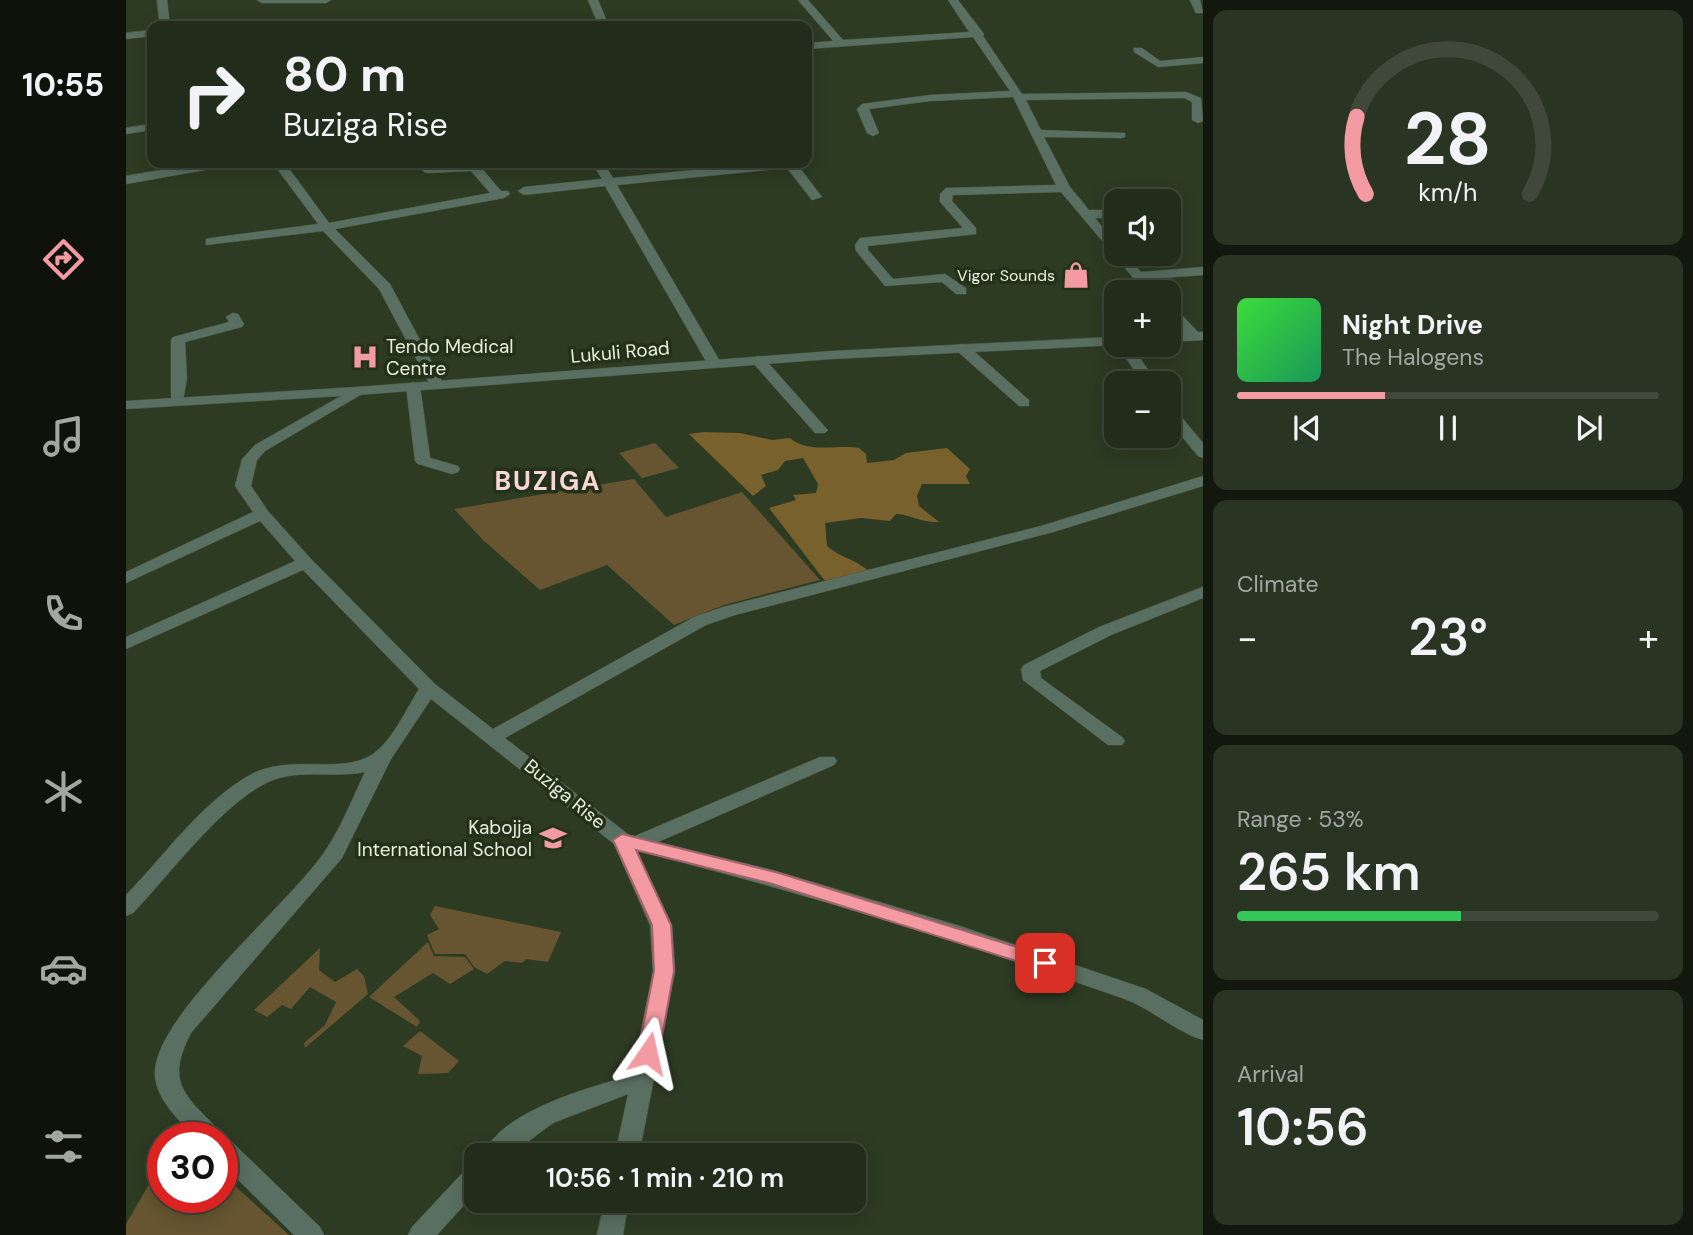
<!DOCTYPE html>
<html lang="en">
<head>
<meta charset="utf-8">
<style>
	body { margin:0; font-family:"DM Sans",sans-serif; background:#2a3423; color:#f1f3f6; height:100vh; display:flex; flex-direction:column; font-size:26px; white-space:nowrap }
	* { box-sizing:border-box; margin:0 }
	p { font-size:23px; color:#a2a7a2 }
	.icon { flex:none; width:38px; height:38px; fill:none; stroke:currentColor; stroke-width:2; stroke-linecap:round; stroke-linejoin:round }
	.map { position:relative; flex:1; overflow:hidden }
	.sheet { display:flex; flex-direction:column; gap:10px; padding:10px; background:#13180e; width:490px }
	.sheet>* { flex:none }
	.hud { position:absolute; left:21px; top:21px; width:665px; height:147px; border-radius:14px; box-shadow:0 4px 18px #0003,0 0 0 2px #3f4839; background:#222c1a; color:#f1f3f6; overflow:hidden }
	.buttons { position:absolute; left:978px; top:189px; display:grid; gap:14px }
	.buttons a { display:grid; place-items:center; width:77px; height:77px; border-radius:14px; background:#222c1a; box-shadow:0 4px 18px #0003,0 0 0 2px #3f4839; font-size:35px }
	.speed { position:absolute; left:21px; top:1122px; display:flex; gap:14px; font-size:35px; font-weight:700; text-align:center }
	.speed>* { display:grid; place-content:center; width:91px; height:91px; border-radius:50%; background:#222c1a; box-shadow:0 4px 18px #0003,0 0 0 2px #3f4839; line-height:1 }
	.speed .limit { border:10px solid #d22; background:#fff; color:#111 }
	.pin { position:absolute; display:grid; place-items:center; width:60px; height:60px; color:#fff; margin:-30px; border-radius:14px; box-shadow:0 4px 10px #0006 }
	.me { position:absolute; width:77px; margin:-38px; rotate:11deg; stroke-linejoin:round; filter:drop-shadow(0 0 5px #0008) }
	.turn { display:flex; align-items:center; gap:24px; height:147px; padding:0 21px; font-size:32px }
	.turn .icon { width:91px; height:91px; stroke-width:2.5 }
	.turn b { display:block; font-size:49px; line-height:60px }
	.big { font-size:52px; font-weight:600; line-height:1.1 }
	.sheet .widget { flex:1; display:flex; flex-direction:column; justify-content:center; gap:10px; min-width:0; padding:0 24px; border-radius:14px; background:#2a3423 }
	.sheet .dial { align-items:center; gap:0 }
	.dial svg { height:182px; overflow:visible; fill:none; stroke:#3f4839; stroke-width:7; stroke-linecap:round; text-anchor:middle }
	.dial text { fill:#f1f3f6; stroke:none }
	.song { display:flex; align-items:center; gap:21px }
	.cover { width:84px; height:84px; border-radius:10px; background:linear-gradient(135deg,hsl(120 70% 55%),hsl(150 70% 35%)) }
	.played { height:7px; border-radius:4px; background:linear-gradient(90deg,#f49aa2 35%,#3f4839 35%) }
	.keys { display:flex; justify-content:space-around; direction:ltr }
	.heat { display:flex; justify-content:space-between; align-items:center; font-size:38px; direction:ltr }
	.charge { height:10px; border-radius:5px; background:linear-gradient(90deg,#34c759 53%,#3f4839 0) }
	.trip { position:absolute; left:338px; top:1143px; width:402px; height:70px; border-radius:14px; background:#222c1a; box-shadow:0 4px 18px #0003,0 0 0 2px #3f4839; font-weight:600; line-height:70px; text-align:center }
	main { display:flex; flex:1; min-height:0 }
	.menu { display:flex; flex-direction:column; width:126px; justify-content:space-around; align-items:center; background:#0e120a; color:#a2a7a2 }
	.menu .icon { width:49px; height:49px }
	.menu .on { color:#f49aa2 }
	.menu b { font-size:32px; color:#f1f3f6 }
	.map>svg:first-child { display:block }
</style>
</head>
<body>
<main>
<nav class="menu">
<b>10:55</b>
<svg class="icon on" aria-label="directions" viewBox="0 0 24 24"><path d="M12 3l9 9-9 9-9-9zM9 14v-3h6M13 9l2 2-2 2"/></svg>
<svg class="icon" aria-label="music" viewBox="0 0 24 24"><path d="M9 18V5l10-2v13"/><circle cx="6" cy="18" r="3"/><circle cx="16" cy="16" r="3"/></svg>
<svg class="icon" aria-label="phone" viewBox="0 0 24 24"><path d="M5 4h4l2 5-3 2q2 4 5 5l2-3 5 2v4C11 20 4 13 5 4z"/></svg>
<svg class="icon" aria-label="climate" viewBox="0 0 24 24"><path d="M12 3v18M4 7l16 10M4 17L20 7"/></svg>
<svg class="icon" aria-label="car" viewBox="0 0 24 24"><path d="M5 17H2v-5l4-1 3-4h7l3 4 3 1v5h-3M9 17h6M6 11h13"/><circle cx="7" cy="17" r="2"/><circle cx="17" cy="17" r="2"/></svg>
<svg class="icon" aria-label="filters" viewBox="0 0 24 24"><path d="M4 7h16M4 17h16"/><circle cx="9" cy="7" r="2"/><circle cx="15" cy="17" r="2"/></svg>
</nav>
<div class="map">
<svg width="1077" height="1235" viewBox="0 0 1077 1235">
	<rect width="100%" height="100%" fill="#2d3b23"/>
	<g fill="#665530">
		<path d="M529 443 553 468 516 478 493 453Z"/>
		<path d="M508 479 540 517 616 492 694 580 598 605 548 625 481 565 414 590 357 540 328 509Z"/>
		<path d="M309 906 435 932 422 962 400 959 396 963 379 961 361 974 348 967 339 954H309L301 935 313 929 304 915Z"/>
		<path d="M302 942 308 956 339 957 348 969 324 984 307 973 268 997 294 1021 291 1027 243 997Z"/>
		<path d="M194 948 193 970 209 982 231 969 238 976 242 994 179 1048 178 1043 199 1025 210 1002 184 987 165 1009 156 1005 141 1017 128 1010Z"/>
		<path d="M294 1031 333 1061 322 1073 292 1074 296 1056 277 1046Z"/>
		<path d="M37 1160V1197H96V1174L163 1235H0V1224Z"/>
	</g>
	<path fill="#78612c" d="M578 432 614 433 646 440 664 438C682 454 711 444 733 448L740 454 741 463 768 460 780 453 821 448 844 469 840 476 844 484H796L791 496 793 506 813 522C796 523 786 515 770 514L764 521 735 518 699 523 701 546C715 558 727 558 743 571L699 581 643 508 670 500 667 495 690 493 692 484 677 458 659 461 652 470 635 475 640 486 627 496 563 434Z"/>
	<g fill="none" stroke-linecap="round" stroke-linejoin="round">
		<defs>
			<g id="minor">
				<path d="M31 0H41L44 26H34Z"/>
				<path d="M131 0H205L200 3H136Z"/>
				<path d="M462 0H472L483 26H473Z"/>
				<path d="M672 0H682L717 40 843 32 822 0H832L858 34 857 36 896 94 1060 92 1075 98 1077 121 1072 123 1066 120V102L1058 98 900 100 915 130 999 133V137L995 138 918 137 944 187 963 210H990V218H969L990 244V254H999L1015 272 1077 267V275L1022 279 1033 292H1019L935 192 827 195 826 201 850 228V234L742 246V250L767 279 819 274 840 288V294H830L816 282 759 286 730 251 729 245 734 238 837 228 814 202V194L820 188 930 185 887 97 804 101 743 109 753 133 747 136 741 133 731 109 736 104 804 95 884 91 847 37 681 49V43L707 41Z"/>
				<path d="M1064 0H1074L1077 13H1070Z"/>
				<path d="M26 30V36L0 39V33Z"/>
				<path d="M1008 48H1016L1034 61 1077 57V63L1032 67 1008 52Z"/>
				<path d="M26 124V130L0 134V128Z"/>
				<path d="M77 163H102L96 167 0 184V176Z"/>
				<path d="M147 163H159L203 223 364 193 345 171 302 173 298 172 292 163 352 164 375 191H382L384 194 378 198 209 229 264 284 318 385 316 388 311 389 304 385 253 289 197 231 80 245V239L85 238 192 224Z"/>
				<path d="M466 163H478L487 178 639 163H670L696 197 686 200 661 168 491 185 595 363 593 366 588 367 581 363 479 186 398 195 392 191 398 187 476 179Z"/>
				<path d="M1043 204 1048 203 1054 207 1043 212Z"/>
				<path d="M1043 306 1048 307 1074 334V340H1064L1043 318Z"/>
				<path d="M107 313 112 314 118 324 116 327 59 342 61 378 57 401 55 404H45V340L47 337 103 322 100 317Z"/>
				<path d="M836 344 841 345 903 400V406H893L831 351V345Z"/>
				<path d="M991 345H1005L1031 383H1017Z"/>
				<path d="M632 356 637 357 699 427 702 430 699 433H689L627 363 625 360Z"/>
				<path d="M287 382 294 386 304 458 332 466 334 469 332 472 326 474 292 464 289 461 280 386Z"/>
				<path d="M231 387 236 388V394L139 451 131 460 125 486 142 511 185 559 309 684 367 729 568 617 597 607 915 526 1077 476V486L927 532 609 615 580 625 379 738 503 835 509 836 694 757H708L711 761 708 765 532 842 646 870 834 926 1020 989 1077 1020V1040C1048 1031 1025 1008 996 998 835 942 677 892 511 851L546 925 549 971 513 1155H489L502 1094 427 1123 384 1155H356C379 1109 460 1089 506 1075L527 971 524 925 488 844 305 699 265 759 216 858 65 1033C45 1072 50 1088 80 1117 87 1124 94 1130 98 1139L105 1141 194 1227 198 1235H168L96 1164V1138H70C54 1121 31 1101 29 1076 24 1018 167 902 201 848 216 825 227 797 239 772 211 778 181 770 153 778 104 792 43 876 7 913L0 916V895C39 855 73 805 122 776 163 752 214 776 247 754 267 740 280 709 293 689L177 570 0 649V637L169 561 134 521 0 583V572L127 512 109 486 116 459 129 445Z"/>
				<path d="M1043 407 1048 408 1077 443V458L1072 456 1043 421Z"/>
				<path d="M1077 587V598L985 635 914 671 915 678 996 737 999 741 996 745H982L897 680 895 669 898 665 973 627Z"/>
				<path d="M350 1165V1192L311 1235H282L286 1227 341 1168Z"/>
				<path d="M479 1200H503L497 1235H471Z"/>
			</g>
			<g id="tertiary">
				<path d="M1077 332V340L1043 342V334Z"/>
				<path d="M990 337V345L706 359 231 395 0 409V401L231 387 706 351Z"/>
			</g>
		</defs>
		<use href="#minor" stroke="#4a5841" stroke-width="1"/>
		<use href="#tertiary" stroke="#4a5841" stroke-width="1"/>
		<use href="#minor" fill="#596f61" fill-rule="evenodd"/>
		<use href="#tertiary" fill="#596f61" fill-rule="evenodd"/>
	</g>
	<path fill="#f49aa2" stroke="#9f6469" stroke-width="2" d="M496 834 653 873 926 958 929 963 919 970 643 883 510 850 545 925 548 971 533 1053 530 1058H515L512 1053 528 971 526 925 487 840Z"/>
	<defs>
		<symbol id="shop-bare" viewBox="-9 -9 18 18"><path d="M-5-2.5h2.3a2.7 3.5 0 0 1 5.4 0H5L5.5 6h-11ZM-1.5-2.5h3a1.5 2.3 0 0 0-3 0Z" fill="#f49aa2" stroke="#233119" stroke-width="2.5" paint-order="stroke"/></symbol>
		<symbol id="hospital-bare" viewBox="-9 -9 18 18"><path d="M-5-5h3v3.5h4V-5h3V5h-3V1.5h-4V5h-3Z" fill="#f49aa2" stroke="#233119" stroke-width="2.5" paint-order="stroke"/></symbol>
		<symbol id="school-bare" viewBox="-9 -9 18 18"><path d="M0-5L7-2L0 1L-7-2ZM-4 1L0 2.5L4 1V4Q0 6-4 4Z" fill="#f49aa2" stroke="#233119" stroke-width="2.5" paint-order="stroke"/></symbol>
	</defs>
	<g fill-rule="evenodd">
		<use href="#shop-bare" x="931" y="256" width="38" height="38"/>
		<use href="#hospital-bare" x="220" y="338" width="38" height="38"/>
		<use href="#school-bare" x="408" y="819" width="38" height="38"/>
	</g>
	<g text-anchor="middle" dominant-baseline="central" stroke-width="7" stroke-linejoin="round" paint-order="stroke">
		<g font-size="16" fill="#e5eedf" stroke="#233119" text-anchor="end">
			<text x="929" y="275">Vigor Sounds</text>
		</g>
		<g font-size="19" fill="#e5eedf" stroke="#233119" text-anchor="start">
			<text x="260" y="346">Tendo Medical<tspan x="260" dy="22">Centre</tspan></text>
			<text x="406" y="827" text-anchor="end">Kabojja<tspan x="406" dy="22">International School</tspan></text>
		</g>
		<g font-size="19" fill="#e5eedf" stroke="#233119">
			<text transform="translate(494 352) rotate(-5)">Lukuli Road</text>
			<text transform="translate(439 794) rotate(39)">Buziga Rise</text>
		</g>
		<g font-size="26" font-weight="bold" letter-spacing="2" fill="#fad6d8" stroke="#233119">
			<text x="422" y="481">BUZIGA</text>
		</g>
	</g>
</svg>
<div class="buttons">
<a><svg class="icon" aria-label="sound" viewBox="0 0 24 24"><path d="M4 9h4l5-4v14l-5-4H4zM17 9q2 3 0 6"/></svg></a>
<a>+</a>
<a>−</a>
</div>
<div class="speed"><div class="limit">30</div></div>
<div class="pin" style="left:919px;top:963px;background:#d93025"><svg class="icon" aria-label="arrive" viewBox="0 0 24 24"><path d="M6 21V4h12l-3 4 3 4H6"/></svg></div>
<svg class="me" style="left:522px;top:1053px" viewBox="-20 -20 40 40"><path d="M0-17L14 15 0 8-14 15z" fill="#f49aa2" stroke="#fff" stroke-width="4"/></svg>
<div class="trip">10:56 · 1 min · 210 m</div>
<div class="hud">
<div class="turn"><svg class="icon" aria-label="right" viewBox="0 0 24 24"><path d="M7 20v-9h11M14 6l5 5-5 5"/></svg><div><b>80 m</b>Buziga Rise</div></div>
</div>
</div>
<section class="sheet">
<div class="widget dial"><svg viewBox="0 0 100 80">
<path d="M14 69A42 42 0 1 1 86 69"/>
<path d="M14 69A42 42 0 0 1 10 35" stroke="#f49aa2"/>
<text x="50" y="56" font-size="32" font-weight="700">28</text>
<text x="50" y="72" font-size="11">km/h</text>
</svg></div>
<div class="widget">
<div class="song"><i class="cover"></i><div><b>Night Drive</b><p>The Halogens</p></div></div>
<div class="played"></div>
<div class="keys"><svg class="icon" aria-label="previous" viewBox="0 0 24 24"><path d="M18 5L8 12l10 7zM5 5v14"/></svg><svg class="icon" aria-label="pause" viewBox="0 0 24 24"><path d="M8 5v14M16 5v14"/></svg><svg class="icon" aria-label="next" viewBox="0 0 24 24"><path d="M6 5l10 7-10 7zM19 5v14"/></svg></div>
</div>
<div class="widget"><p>Climate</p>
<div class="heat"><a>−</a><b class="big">23°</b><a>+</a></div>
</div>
<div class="widget"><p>Range · 53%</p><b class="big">265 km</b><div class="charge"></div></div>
<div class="widget"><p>Arrival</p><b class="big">10:56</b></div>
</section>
</main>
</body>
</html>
